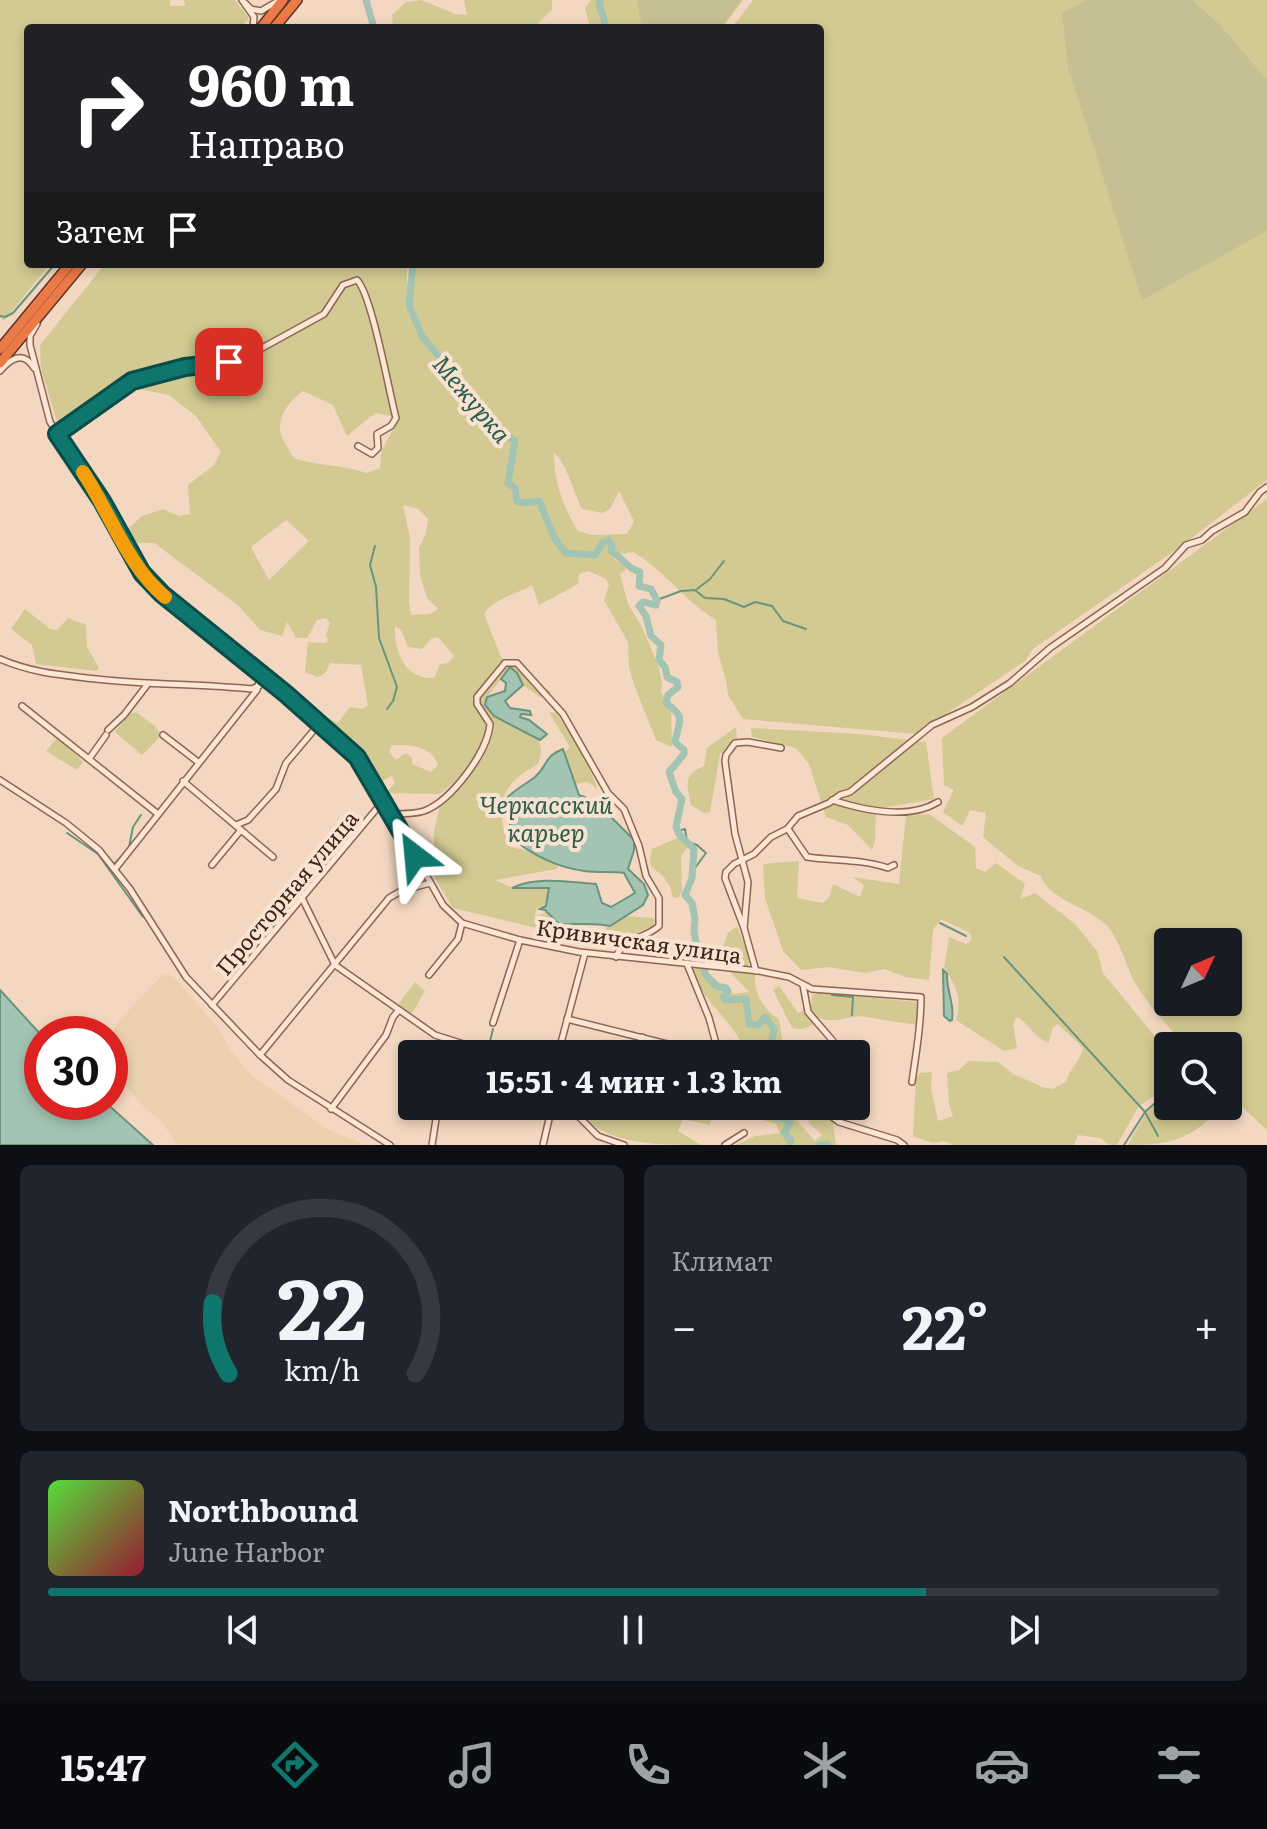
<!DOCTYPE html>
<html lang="ru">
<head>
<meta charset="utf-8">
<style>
	body { margin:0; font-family:Literata,serif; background:#20242c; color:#f1f3f6; height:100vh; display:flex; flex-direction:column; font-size:30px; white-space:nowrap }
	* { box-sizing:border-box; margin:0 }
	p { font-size:26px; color:#9ea1a6 }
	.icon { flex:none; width:44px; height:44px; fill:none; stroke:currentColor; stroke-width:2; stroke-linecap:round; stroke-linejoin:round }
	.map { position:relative; height:1145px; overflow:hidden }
	.panel { display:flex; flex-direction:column; gap:20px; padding:20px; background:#0d0f14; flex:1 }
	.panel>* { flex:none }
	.banner { position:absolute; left:24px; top:24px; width:800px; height:244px; border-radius:8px; box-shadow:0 4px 12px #0003; background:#202124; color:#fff; overflow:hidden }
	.needle { width:52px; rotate:46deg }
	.buttons { position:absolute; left:1154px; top:928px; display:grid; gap:16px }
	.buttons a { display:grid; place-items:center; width:88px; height:88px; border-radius:8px; background:#171b24; box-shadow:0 4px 12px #0003; font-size:40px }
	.speed { position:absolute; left:24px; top:1016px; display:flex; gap:16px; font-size:40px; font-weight:700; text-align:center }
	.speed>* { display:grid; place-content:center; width:104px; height:104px; border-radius:50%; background:#171b24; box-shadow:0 4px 12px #0003; line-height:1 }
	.speed .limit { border:12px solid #d22; background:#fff; color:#111 }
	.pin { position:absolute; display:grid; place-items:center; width:68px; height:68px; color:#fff; margin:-34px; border-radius:16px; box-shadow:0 4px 12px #0006 }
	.me { position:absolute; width:88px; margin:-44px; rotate:331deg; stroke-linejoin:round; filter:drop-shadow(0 0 6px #0008) }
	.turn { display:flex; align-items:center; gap:28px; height:168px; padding:0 32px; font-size:36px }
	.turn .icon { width:104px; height:104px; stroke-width:2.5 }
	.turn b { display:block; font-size:56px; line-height:68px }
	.then { display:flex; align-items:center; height:76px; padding:0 32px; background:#0003; gap:16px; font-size:30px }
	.big { font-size:60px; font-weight:700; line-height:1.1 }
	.panel .card { flex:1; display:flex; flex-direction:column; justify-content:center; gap:12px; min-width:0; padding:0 28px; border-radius:12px; background:#20242c }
	.panel .dial { align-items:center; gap:0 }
	.dial svg { height:208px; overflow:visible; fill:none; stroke:#363941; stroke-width:7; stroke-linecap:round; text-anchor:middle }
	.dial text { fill:#f1f3f6; stroke:none }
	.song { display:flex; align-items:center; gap:24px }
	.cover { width:96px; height:96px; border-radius:12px; background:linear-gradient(135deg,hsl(110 70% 55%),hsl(350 70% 35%)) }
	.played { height:8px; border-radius:4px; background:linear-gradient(90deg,#0f766e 75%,#363941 75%) }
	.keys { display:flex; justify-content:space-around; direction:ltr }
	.heat { display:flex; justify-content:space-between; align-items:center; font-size:44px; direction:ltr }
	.panel .tiles { flex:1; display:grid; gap:20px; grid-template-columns:1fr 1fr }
	.card:last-child { grid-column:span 2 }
	.trip { position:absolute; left:398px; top:1040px; width:472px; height:80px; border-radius:8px; background:#171b24; box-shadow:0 4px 12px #0003; font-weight:700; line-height:80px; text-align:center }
	.menu { display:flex; height:128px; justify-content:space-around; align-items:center; background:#090b0e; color:#9ea1a6 }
	.menu .icon { width:56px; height:56px }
	.menu .selected { color:#0f766e }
	.menu b { font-size:36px; color:#f1f3f6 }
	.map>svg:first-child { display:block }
</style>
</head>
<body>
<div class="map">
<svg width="1267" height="1145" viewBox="0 0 1267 1145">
	<rect width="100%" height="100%" fill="#f3d7c0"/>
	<path fill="#ead0ac" d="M164 974 174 977 205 1013 219 1029 230 1050 251 1075 329 1130 366 1145H178L160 1120 145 1108 110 1068V1038L119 1020Z"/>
	<g fill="#d2ca92" fill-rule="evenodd">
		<path d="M0 0H170V6H185L184 0H235L249 18 240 28H28V264H50L4 321 0 317Z"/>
		<path d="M421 0 455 14 467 15 464 0H552V10L533 28H393L392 15 406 2Z"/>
		<path d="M591 0H743L722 28H590L585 8Z"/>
		<path d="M753 0H1267V480L1180 547 1033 649 1025 661 916 734 743 719 728 695 726 680 718 653 716 620C686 602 664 570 633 552L617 555 614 559 624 565 626 570 620 574 628 604 642 627 658 665 662 681 661 692 671 711 672 747 656 740 634 685 629 667 628 642 604 600 609 585 606 579 589 571 579 574 578 584 539 605 532 585C517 594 493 599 484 614L501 657 551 692 540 697 523 685 517 673 510 668 487 697 485 705C507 730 553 725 538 764 499 785 494 807 510 847L525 850 559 865 556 869 495 880 513 888H550L546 907 536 908 535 917 546 912 559 924 557 929H541L453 908 435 878 436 872 449 866 452 862 449 857 443 855 426 868 415 845 434 848V832L439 809 465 779 462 775 440 794 386 793 395 783 392 776 385 779 381 786 359 753 323 721 322 716 338 723 350 707 363 709 368 705 361 665 330 663 326 672 318 677 305 672 308 642 326 643 328 640 326 635 330 623 326 618 317 620 307 638H296L287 622 282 636 260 630 239 606 154 543H138L127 530 142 516 163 509 179 516 190 514 188 485 214 465 221 452 196 416 169 395 129 387 103 393 57 422 41 369 40 345 105 264H407V284L416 264H820V28H732ZM303 391 333 405 347 436 375 413 391 416 397 423 382 449 380 468 367 473C343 465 318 466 293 458 290 451 284 442 281 435 276 417 290 400 303 391ZM554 453C566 461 574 494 582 509L603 513 610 509 619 491 634 521 627 534 592 535 578 531C563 507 554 482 554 453ZM403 505 418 509 428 519 426 534 419 547 420 576 427 598 438 609 430 614 411 615 409 602 410 538ZM286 520 309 541 269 580 251 547ZM395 626 401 630 408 647 422 649 432 638 438 637 454 656 448 663 440 664 434 678C404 680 394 650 395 626ZM392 745C411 745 431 745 438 765L431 772 412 764V758L406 753 396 760 389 752Z"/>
		<path d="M1267 499V1130L1228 1094V1046H1185C1168 1026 1149 1006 1135 983 1125 965 1120 937 1104 923 1088 908 1047 898 1041 876L1018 866 983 837 986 813 970 810 962 826 943 812 954 790 944 785 942 738ZM1168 942H1228V1002H1168Z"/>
		<path d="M25 609 50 629 57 630 68 618 86 625 87 647 99 668 96 671 36 664 32 645 11 629Z"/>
		<path d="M136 712 155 726 160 734 158 739 142 755 115 732 129 714Z"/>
		<path d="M549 712 556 713 579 745 598 789 587 782 575 784 565 752 570 747Z"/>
		<path d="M736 727 737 738 720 754 710 812 704 813 691 805C687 785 682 775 704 766L707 748Z"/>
		<path d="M751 728 859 734 926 742 934 799 876 809 875 841 872 850 848 825 826 817 809 764 796 748 752 737Z"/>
		<path d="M58 737 83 762 77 770 46 751Z"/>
		<path d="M929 814 975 847 976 868 985 872 996 863 1025 884 1020 899 1035 893 1075 924 1097 951 1103 973 1168 1052V1106H1206L1212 1116C1187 1142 1162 1145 1128 1145L1144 1116 1161 1098 1158 1093 1139 1106 1117 1145H1110L1100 1138 1078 1135 1074 1145H952L944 1141 933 1143 913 1136 916 1078 920 1073 932 1072 931 1089 938 1121 953 1116 949 1104 947 1073 959 1070 968 1061 998 1062 1013 1074 1042 1087 1052 1089 1066 1082C1070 1068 1080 1062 1083 1048L1058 1024 1053 1027 1049 1043C1034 1038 1030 1024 1017 1017L1013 1024 1017 1048 1004 1051 956 1020C962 998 957 987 944 968L949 937 966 944 972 940 970 933 941 919 933 930 929 980 905 977 885 969 865 973 828 967 801 970 783 951 765 898 763 864 799 861 797 898 823 903 830 896 833 884 860 897 864 885 852 877 899 884 906 816Z"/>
		<path d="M681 836 688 846 681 856 682 891 678 898 673 897C671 892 671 887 668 883 660 868 645 872 652 849Z"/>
		<path d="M623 916 653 918 655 921 653 926 609 945 587 942Z"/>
		<path d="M737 926 750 958 748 967 708 964 707 972 733 994 749 992 729 971 755 972C753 991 763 1011 779 1019L783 1044 778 1054H746C736 1018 683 991 692 950L720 955 728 933Z"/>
		<path d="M415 982 425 991 412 1013 399 1007V1003Z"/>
		<path d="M779 986 798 1013 811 1007 812 995 819 993 918 1002 919 1025C901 1023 885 1020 868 1017 850 1013 839 1025 819 1018 811 1027 804 1031 792 1028L773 990Z"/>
		<path d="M619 1106H677L712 1113 710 1125 683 1119 678 1131 701 1145C660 1145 605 1145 580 1113L614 1118 620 1117Z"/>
		<path d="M745 1106H793L794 1117 815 1141 822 1135 809 1123 806 1106H841L833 1123 836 1145H736L755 1136 780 1133 776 1124 759 1119Z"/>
	</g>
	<g fill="#c6bf93">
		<path d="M637 0H741L721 28H642Z"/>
		<path d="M1086 0H1192L1220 25 1267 80V231L1142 300 1068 67 1062 13Z"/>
	</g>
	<g fill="#a3c4b2" stroke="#69947e" stroke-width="2">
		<path d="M510 667 517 673 523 685 505 701 510 708 530 711 531 715 521 714 520 717 529 720 547 734 540 740 494 716 485 705 487 697 505 691 506 683 501 679Z"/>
		<path d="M563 749 579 795 595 801 634 840V850L628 869 644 884 648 895 643 905 610 926C594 922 576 925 559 924L545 910 540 909 546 906 549 888H512C536 876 569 882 596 884L602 903 611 907 635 893 624 873C611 871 598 873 585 871 559 868 531 855 511 837L508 797C517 788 526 784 535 777 548 766 543 757 563 749Z"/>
		<path d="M943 970 947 974C946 991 955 1003 952 1020L950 1021 944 1016Z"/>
		<path d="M0 990 42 1036V1102H105L153 1145H0Z"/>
	</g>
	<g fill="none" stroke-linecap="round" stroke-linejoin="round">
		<g stroke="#69947e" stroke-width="2">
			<path d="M0 316 5 317 13 313 55 264"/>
			<path d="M375 546 370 565 376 587 379 638 397 687 393 701 387 709"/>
			<path d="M697 589 710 579 724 561"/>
			<path d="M657 600 681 591 695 590 705 598 724 599 744 607 755 602 772 606 783 621 806 629"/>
			<path d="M678 831 685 829 687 841"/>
			<path d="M67 833 98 854 143 917"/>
			<path d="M691 843 697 845 706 853 692 872"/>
			<path d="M129 847 133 827 141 815"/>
			<path d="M115 863 123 855"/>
			<path d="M940 923 966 936"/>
			<path d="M1004 957 1145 1112 1158 1136"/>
			<path d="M832 995 853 997 852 1015"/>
			<path d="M489 1045 493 1029"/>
			<path d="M724 1106 741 1112 777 1118"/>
			<path d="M1124 1145 1145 1112 1164 1095"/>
		</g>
		<g stroke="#a3c4b2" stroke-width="7">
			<path d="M366 0 374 28"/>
			<path d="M600 0 599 5 604 19 605 28"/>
			<path d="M413 264 409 305 422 336 500 431 515 441 508 483 515 488 517 501 525 503 539 501 555 539 566 553 595 555 603 542 608 540 612 545 611 550 631 568 640 572 639 586 651 589 657 600 656 605 643 602 639 606 646 616 651 636 661 645 659 660 665 667 667 677 677 682 678 687 668 695 666 703C687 719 679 719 675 742L684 750V754L669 772 676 792 682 799 676 827 679 834 694 849 692 878 685 895 692 903 695 919 694 932 697 948 703 958 705 974 716 986 726 988 728 991 723 997 726 1000 746 999 749 1024 758 1025 765 1017 774 1029 771 1047 763 1050 762 1054"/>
			<path d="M780 1106 777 1118 789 1120 790 1123 784 1133 791 1140 790 1145"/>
			<path d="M819 1145H828"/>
		</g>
		<defs>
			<g id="minor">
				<path d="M242 0 254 17 253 28"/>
				<path d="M245 3 251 9 261 11 278 1"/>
				<path d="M37 324 30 336V345L50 422 102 501 142 573 162 594 334 735 357 757 371 777 443 905 462 923 520 940 579 952 759 971 789 977 812 989 921 997C921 1029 916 1052 912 1082"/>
				<path d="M0 371C10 359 23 350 34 368"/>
				<path d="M57 434 132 381 185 367 229 362 253 353 324 314 343 285 357 280C372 295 389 392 396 418L391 426 377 434 378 448 372 454 358 446"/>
				<path d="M0 659C32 673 62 675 96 679 148 685 200 684 251 689L259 686"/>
				<path d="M22 706 158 814"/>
				<path d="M108 730 124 715 147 685"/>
				<path d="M163 735 198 762"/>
				<path d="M89 759 106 735"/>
				<path d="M0 780 66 823 99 850 130 889 186 977 260 1055 288 1080 390 1145"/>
				<path d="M183 781 273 857"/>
				<path d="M832 800C863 810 909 820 938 802"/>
				<path d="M393 814C403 814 415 814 424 811 451 801 488 752 490 724L477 704V697L505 663H517L563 714 608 793 624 809 639 846 646 876 659 898V926C645 939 624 937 616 957"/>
				<path d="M236 825 248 820 276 789 286 763 320 723"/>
				<path d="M788 829 807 857C834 861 862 859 888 868L894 865"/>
				<path d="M212 865 241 830"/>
				<path d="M115 869 257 690 259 682 258 673"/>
				<path d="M302 898 335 965 435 1035 495 1054"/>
				<path d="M744 928 725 878 726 872 734 864 754 854 771 837 787 829 798 816 829 803 840 795 850 792 932 725 972 707 1010 683 1050 648 1165 568 1186 545 1202 540 1212 531 1245 512 1260 492 1267 487"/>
				<path d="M687 964 709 1018 718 1051 713 1054"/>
				<path d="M756 971 744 928 748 882 735 834 725 761 726 755 735 743 748 742 781 748"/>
				<path d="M429 975 458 939 462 923"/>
				<path d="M803 985 808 1012 833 1041 832 1054"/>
				<path d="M212 1005 384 800"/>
				<path d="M567 1019 707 1054"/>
				<path d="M493 1023 520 940"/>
				<path d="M558 1054 585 953"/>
				<path d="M638 1054 642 1037"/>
				<path d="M260 1055 389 898 401 891 430 883"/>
				<path d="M568 1106 598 1136 624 1145"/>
				<path d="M827 1106V1113L839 1122 897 1140 904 1145"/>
				<path d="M331 1109 386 1035 393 1017 399 1010"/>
				<path d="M432 1145 438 1106"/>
				<path d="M543 1145 552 1106"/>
				<path d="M725 1145 744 1133"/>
			</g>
			<g id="highway">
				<path d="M261 28 283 0"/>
				<path d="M274 28 297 0"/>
				<path d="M0 349 70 264"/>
				<path d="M0 363 82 264"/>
			</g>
		</defs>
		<use href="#minor" stroke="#8e6555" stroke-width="8"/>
		<use href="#highway" stroke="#5b352a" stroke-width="12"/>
		<use href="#minor" stroke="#fde6d4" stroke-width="5"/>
		<use href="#highway" stroke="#ec7a47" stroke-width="9"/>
	</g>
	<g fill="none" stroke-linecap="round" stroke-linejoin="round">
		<defs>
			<path id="route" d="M229 362 185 367 132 381 57 434 102 501 142 573 162 594 286 694 357 757 415 856"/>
		</defs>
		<use href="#route" stroke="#0a4d48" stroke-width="20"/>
		<use href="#route" stroke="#0f766e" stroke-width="14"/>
		<path stroke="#f59e0b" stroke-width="14" d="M83 472C110 513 127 565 165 597"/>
	</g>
	<g text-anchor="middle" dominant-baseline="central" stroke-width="8" stroke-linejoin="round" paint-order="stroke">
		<g font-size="22" fill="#3c231c" stroke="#f9e3d0">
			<text transform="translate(286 892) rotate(-50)">Просторная улица</text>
			<text transform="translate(639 940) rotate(8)">Кривичская улица</text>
		</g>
		<g font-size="24" font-style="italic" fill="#295e4d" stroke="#f9e3d0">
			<text transform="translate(473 398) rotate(50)">Межурка</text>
			<text x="546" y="803">Черкасский<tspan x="546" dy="28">карьер</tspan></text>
		</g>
	</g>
</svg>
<div class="buttons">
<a><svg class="needle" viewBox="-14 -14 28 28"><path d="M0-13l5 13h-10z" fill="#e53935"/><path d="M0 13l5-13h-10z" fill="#9ea1a6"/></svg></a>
<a><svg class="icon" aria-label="search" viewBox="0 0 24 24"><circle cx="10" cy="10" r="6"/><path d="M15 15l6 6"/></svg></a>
</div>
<div class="speed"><div class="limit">30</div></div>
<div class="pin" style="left:229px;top:362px;background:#d93025"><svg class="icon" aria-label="arrive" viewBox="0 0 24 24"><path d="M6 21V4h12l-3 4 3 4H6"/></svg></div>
<svg class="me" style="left:415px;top:856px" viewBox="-20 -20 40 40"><path d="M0-17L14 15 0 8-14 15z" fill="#0f766e" stroke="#fff" stroke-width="4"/></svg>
<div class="trip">15:51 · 4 мин · 1.3 km</div>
<div class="banner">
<div class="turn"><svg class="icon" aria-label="right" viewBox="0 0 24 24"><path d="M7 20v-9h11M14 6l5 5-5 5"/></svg><div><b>960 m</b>Направо</div></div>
<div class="then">Затем<svg class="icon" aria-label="arrive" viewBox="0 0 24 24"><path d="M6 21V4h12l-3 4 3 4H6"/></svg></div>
</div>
</div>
<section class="panel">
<div class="tiles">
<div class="card dial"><svg viewBox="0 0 100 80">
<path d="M14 69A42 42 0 1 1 86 69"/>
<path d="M14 69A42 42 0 0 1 8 42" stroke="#0f766e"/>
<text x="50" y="56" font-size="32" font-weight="700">22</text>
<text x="50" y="72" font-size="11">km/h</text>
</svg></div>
<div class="card"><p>Климат</p>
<div class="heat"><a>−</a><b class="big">22°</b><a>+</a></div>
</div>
<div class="card">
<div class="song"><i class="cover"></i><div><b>Northbound</b><p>June Harbor</p></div></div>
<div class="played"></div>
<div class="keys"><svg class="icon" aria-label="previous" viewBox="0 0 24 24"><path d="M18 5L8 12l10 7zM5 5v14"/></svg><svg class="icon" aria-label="pause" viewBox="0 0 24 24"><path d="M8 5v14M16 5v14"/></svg><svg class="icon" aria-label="next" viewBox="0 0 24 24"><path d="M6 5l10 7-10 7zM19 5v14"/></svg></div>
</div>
</div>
</section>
<nav class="menu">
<b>15:47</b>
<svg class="icon selected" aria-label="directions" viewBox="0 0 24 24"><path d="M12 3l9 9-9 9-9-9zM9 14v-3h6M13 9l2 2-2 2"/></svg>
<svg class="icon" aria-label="music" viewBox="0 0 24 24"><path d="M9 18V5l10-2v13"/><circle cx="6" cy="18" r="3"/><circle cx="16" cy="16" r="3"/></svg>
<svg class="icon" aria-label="phone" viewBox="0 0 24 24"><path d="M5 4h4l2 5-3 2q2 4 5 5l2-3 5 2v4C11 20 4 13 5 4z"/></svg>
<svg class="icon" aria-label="climate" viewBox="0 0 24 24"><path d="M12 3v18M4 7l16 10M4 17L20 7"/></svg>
<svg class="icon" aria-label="car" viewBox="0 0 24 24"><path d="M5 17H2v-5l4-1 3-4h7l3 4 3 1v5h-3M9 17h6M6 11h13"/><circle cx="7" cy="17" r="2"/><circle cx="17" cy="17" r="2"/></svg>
<svg class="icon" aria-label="filters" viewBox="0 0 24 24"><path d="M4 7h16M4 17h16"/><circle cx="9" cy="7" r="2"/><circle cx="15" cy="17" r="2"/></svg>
</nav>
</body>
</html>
